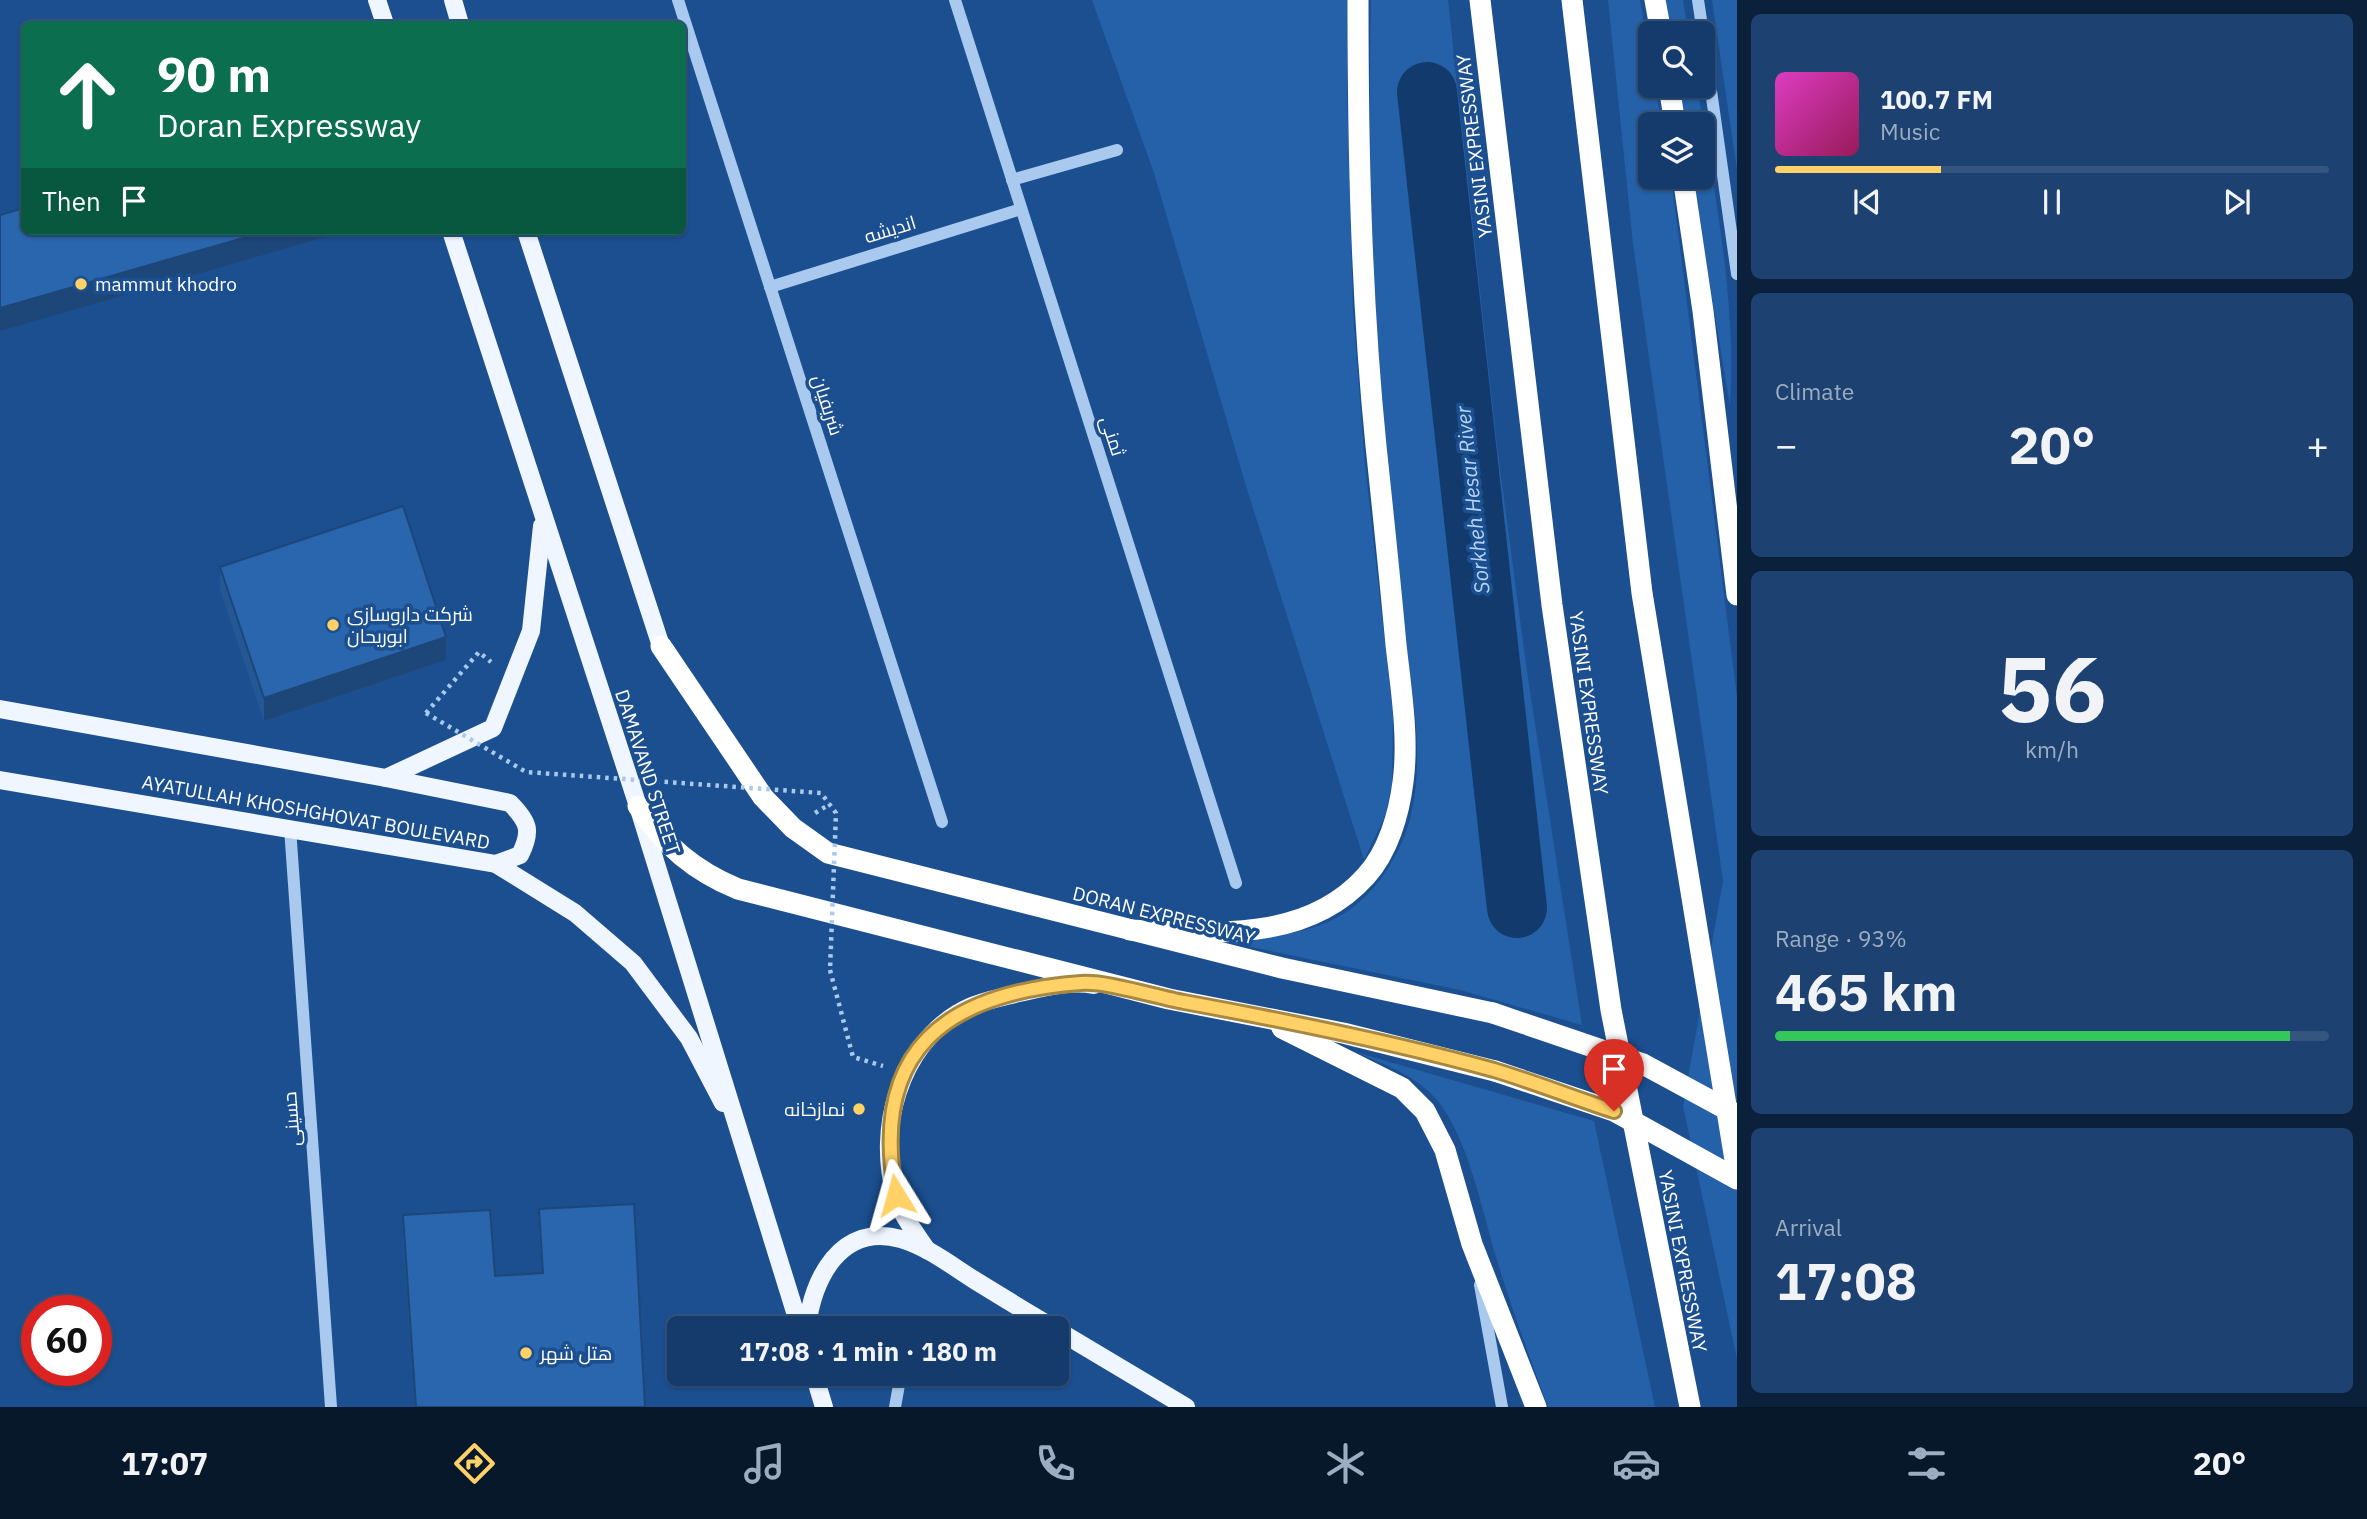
<!DOCTYPE html>
<html lang="en">
<head>
<meta charset="utf-8">
<style>
	body { margin:0; font-family:"IBM Plex Sans",Cairo,sans-serif; background:#1d4271; color:#f1f3f6; height:100vh; display:flex; flex-direction:column; font-size:26px; white-space:nowrap }
	* { box-sizing:border-box; margin:0 }
	p { font-size:23px; color:#9dadc1 }
	.icon { flex:none; width:38px; height:38px; fill:none; stroke:currentColor; stroke-width:2; stroke-linecap:round; stroke-linejoin:round }
	.map { position:relative; flex:1; overflow:hidden }
	.sheet { display:flex; flex-direction:column; gap:14px; padding:14px; background:#0b203b; width:630px }
	.sheet>* { flex:none }
	.hud { position:absolute; left:21px; top:21px; width:665px; height:214px; border-radius:10px; box-shadow:0 2px 5px #0004,0 0 0 2px #33557e; background:#0b6e4f; color:#fff; overflow:hidden }
	.controls { position:absolute; left:1638px; top:21px; display:grid; gap:14px }
	.controls a { display:grid; place-items:center; width:77px; height:77px; border-radius:10px; background:#143b6b; box-shadow:0 2px 5px #0004,0 0 0 2px #33557e; font-size:35px }
	.speed { position:absolute; left:21px; top:1295px; display:flex; gap:14px; font-size:35px; font-weight:700; text-align:center }
	.speed>* { display:grid; place-content:center; width:91px; height:91px; border-radius:50%; background:#143b6b; box-shadow:0 2px 5px #0004,0 0 0 2px #33557e; line-height:1 }
	.speed .limit { border:10px solid #d22; background:#fff; color:#111 }
	.pin { position:absolute; display:grid; place-items:center; width:60px; height:60px; color:#fff; margin:-72px -30px; border-radius:50% 50% 50% 0; rotate:-45deg; box-shadow:0 0 7px #0007 }
	.pin .icon { rotate:45deg }
	.me { position:absolute; width:77px; margin:-38px; rotate:352deg; stroke-linejoin:round; filter:drop-shadow(0 0 5px #0008) }
	.turn { display:flex; align-items:center; gap:24px; height:147px; padding:0 21px; font-size:32px }
	.turn .icon { width:91px; height:91px; stroke-width:2.5 }
	.turn b { display:block; font-size:49px; line-height:60px }
	.then { display:flex; align-items:center; height:66px; padding:0 21px; background:#0003; gap:14px; font-size:26px }
	.big { font-size:52px; font-weight:700; line-height:1.1 }
	.sheet .widget { flex:1; display:flex; flex-direction:column; justify-content:center; gap:10px; min-width:0; padding:0 24px; border-radius:10px; background:#1d4271 }
	.sheet .dial { align-items:center; gap:0 }
	.dial b { font-size:91px; line-height:1 }
	.song { display:flex; align-items:center; gap:21px }
	.cover { width:84px; height:84px; border-radius:10px; background:linear-gradient(135deg,hsl(310 70% 55%),hsl(330 70% 35%)) }
	.played { height:7px; border-radius:4px; background:linear-gradient(90deg,#ffd166 30%,#33557e 30%) }
	.keys { display:flex; justify-content:space-around; direction:ltr }
	.heat { display:flex; justify-content:space-between; align-items:center; font-size:38px; direction:ltr }
	.charge { height:10px; border-radius:5px; background:linear-gradient(90deg,#34c759 93%,#33557e 0) }
	.trip { position:absolute; left:667px; top:1316px; width:402px; height:70px; border-radius:10px; background:#143b6b; box-shadow:0 2px 5px #0004,0 0 0 2px #33557e; font-weight:700; line-height:70px; text-align:center }
	.tabs { display:flex; height:112px; justify-content:space-around; align-items:center; background:#08182b; color:#9dadc1 }
	.tabs .icon { width:49px; height:49px }
	.tabs .selected { color:#ffd166 }
	.tabs b { font-size:32px; color:#f1f3f6 }
	main { display:flex; flex:1; min-height:0 }
	.map>svg:first-child { display:block }
</style>
</head>
<body>
<main>
<div class="map">
<svg width="1737" height="1407" viewBox="0 0 1737 1407">
	<rect width="100%" height="100%" fill="#1b4f8f"/>
	<g fill="#2461a8">
		<path d="M1092 0H1349L1347 88 1353 310 1365 465 1393 715 1392 785 1385 816 1364 860 1246 486 1154 173Z"/>
		<path d="M1371 0H1448L1497 446 1527 672 1582 1025 1460 990 1222 941C1307 935 1362 928 1402 842 1433 772 1408 672 1400 598 1392 524 1385 449 1380 375 1371 250 1368 125 1371 0Z"/>
		<path d="M1608 0H1640L1650 56V86H1655L1662 124H1650V177H1671L1737 697V1359L1683 1106 1723 881 1633 244Z"/>
		<path d="M1663 0H1683L1688 33H1668Z"/>
		<path d="M1712 0H1737V170Z"/>
		<path d="M1677 86H1697C1714 190 1737 300 1730 406L1692 177H1703V124H1683Z"/>
		<path d="M1355 1052 1594 1121 1655 1407H1548C1530 1358 1512 1310 1497 1260 1482 1212 1469 1139 1437 1100 1416 1075 1385 1065 1355 1052Z"/>
	</g>
	<g fill="none" stroke-linecap="round" stroke-linejoin="round">
		<path stroke="#123a6d" stroke-width="60" d="M1427 92 1517 908"/>
		<g stroke="#a9c9ee" stroke-width="4.5" stroke-dasharray="3.5 5" stroke-linecap="butt">
			<path d="M426 713 479 652 491 662"/>
			<path d="M815 813 830 804"/>
			<path d="M830 970 853 1057 883 1066"/>
		</g>
		<g stroke="#a9c9ee" stroke-width="12">
			<path d="M678 0 942 822"/>
			<path d="M955 0 1236 883"/>
			<path d="M1698 0 1703 33"/>
			<path d="M1703 34 1737 274"/>
			<path d="M1012 180 1117 150"/>
			<path d="M770 287 1021 209"/>
			<path d="M290 828 331 1407"/>
			<path d="M1480 1285 1502 1407"/>
			<path d="M959 1328 981 1320 1042 1323"/>
			<path d="M895 1407 901 1374"/>
		</g>
		<g stroke="#f0f6ff" stroke-width="18">
			<path d="M377 0 385 24"/>
			<path d="M453 0 460 24"/>
			<path d="M451 231 638 806 800 1328"/>
			<path d="M526 231 661 646"/>
			<path d="M0 709 386 778 493 728 531 631 542 526"/>
			<path d="M386 778 510 803C529 822 532 831 520 855L496 864"/>
			<path d="M0 780 496 864 575 913 633 963 689 1038 723 1103"/>
			<path d="M927 1250C915 1232 901 1215 895 1194 877 1129 899 1049 958 1013 975 1002 999 998 1019 993 1042 988 1070 980 1094 985"/>
			<path d="M807 1328C812 1279 841 1222 901 1239 928 1247 952 1266 976 1281 1002 1297 1028 1313 1054 1328"/>
			<path d="M1057 1330 1186 1407"/>
			<path d="M814 1374 824 1407"/>
		</g>
		<g stroke="#fff" stroke-width="21">
			<path d="M1480 0 1552 605 1611 1010 1690 1407"/>
			<path d="M1572 0 1642 593 1737 1172"/>
			<path d="M1655 0 1661 33"/>
			<path d="M1669 86 1675 124"/>
			<path d="M1683 177 1703 311 1737 595"/>
			<path d="M661 646 763 797 793 828 828 853 1282 968 1493 1013"/>
			<path d="M638 806C664 845 694 871 738 889L1169 999 1343 1033 1495 1071"/>
			<path d="M1130 930C1212 932 1305 944 1366 876 1388 852 1399 814 1403 782 1409 738 1401 689 1396 645 1390 579 1383 512 1376 446 1361 297 1358 149 1358 0"/>
			<path d="M1282 1028 1402 1088 1425 1111 1445 1150 1472 1244 1536 1407"/>
		</g>
		<path stroke="#a9c9ee" stroke-width="4.5" stroke-dasharray="3.5 5" stroke-linecap="butt" d="M426 713 526 772 821 793 836 813 830 970"/>
		<g stroke="#fff" stroke-width="21">
			<path d="M1493 1013 1643 1064 1737 1115"/>
			<path d="M1495 1071 1614 1111 1737 1179"/>
		</g>
	</g>
	<g fill="#245895">
		<path d="M220 567 446 660 264 721 220 590Z"/>
		<path d="M539 1209 645 1407H415L403 1238V1215L495 1276 542 1273 539 1231Z"/>
	</g>
	<g fill="#1d4779">
		<path d="M267 231H325V237L0 331V308Z"/>
		<path d="M446 637V660L264 721V698Z"/>
	</g>
	<g fill="#2a66ad" stroke="#1d4779" stroke-width="2">
		<path d="M24 208V231H267L0 308V215Z"/>
		<path d="M403 506 446 637 264 698 220 567Z"/>
		<path d="M634 1204 645 1407H416L403 1215 490 1210 495 1276 543 1273 539 1209Z"/>
	</g>
	<g fill="none" stroke-linecap="round" stroke-linejoin="round">
		<defs>
			<path id="route" d="M896 1195C869 1051 945 993 1081 983 1107 981 1156 997 1184 1002 1288 1021 1392 1042 1494 1070 1534 1082 1574 1098 1614 1111"/>
		</defs>
		<use href="#route" stroke="#a68842" stroke-width="18"/>
		<use href="#route" stroke="#ffd166" stroke-width="12"/>
	</g>
	<g fill="#ffd166" stroke="#1b4f8f" stroke-width="2.5">
		<circle cx="81" cy="284" r="7"/>
		<circle cx="333" cy="625" r="7"/>
		<circle cx="859" cy="1109" r="7"/>
		<circle cx="526" cy="1353" r="7"/>
	</g>
	<g text-anchor="middle" dominant-baseline="central" stroke-width="7" stroke-linejoin="round" paint-order="stroke">
		<g font-size="19" fill="#fff" stroke="#1b4f8f">
			<text transform="translate(1474 146) rotate(-97)">YASINI EXPRESSWAY</text>
			<text transform="translate(890 229) rotate(-17)">اندیشه</text>
			<text transform="translate(828 405) rotate(72)">شریفیان</text>
			<text transform="translate(1113 436) rotate(72)">ثمنی</text>
			<text transform="translate(1589 703) rotate(82)">YASINI EXPRESSWAY</text>
			<text transform="translate(648 772) rotate(72)">DAMAVAND STREET</text>
			<text transform="translate(316 812) rotate(10)">AYATULLAH KHOSHGHOVAT BOULEVARD</text>
			<text transform="translate(1164 915) rotate(14)">DORAN EXPRESSWAY</text>
			<text transform="translate(291 1119) rotate(-94)">حسینی</text>
			<text transform="translate(1683 1261) rotate(79)">YASINI EXPRESSWAY</text>
		</g>
		<g font-size="19" fill="#fff" stroke="#1b4f8f" text-anchor="start">
			<text x="95" y="284">mammut khodro</text>
			<text x="347" y="614">شرکت داروسازی<tspan x="347" dy="22">ابوریحان</tspan></text>
			<text x="845" y="1109" text-anchor="end">نمازخانه</text>
			<text x="540" y="1353">هتل شهر</text>
		</g>
		<g font-size="21" font-style="italic" fill="#b5d3f5" stroke="#1b4f8f">
			<text transform="translate(1472 500) rotate(-96)">Sorkheh Hesar River</text>
		</g>
	</g>
</svg>
<div class="controls">
<a><svg class="icon" aria-label="search" viewBox="0 0 24 24"><circle cx="10" cy="10" r="6"/><path d="M15 15l6 6"/></svg></a>
<a><svg class="icon" aria-label="layers" viewBox="0 0 24 24"><path d="M12 4l9 5-9 5-9-5zM3 14l9 5 9-5"/></svg></a>
</div>
<div class="speed"><div class="limit">60</div></div>
<div class="pin" style="left:1614px;top:1111px;background:#d93025"><svg class="icon" aria-label="arrive" viewBox="0 0 24 24"><path d="M6 21V4h12l-3 4 3 4H6"/></svg></div>
<svg class="me" style="left:896px;top:1195px" viewBox="-20 -20 40 40"><path d="M0-17L14 15 0 8-14 15z" fill="#ffd166" stroke="#fff" stroke-width="4"/></svg>
<div class="trip">17:08 · 1 min · 180 m</div>
<div class="hud">
<div class="turn"><svg class="icon" aria-label="ahead" viewBox="0 0 24 24"><path d="M12 20V5M6 11l6-6 6 6"/></svg><div><b>90 m</b>Doran Expressway</div></div>
<div class="then">Then<svg class="icon" aria-label="arrive" viewBox="0 0 24 24"><path d="M6 21V4h12l-3 4 3 4H6"/></svg></div>
</div>
</div>
<section class="sheet">
<div class="widget">
<div class="song"><i class="cover"></i><div><b>100.7 FM</b><p>Music</p></div></div>
<div class="played"></div>
<div class="keys"><svg class="icon" aria-label="previous" viewBox="0 0 24 24"><path d="M18 5L8 12l10 7zM5 5v14"/></svg><svg class="icon" aria-label="pause" viewBox="0 0 24 24"><path d="M8 5v14M16 5v14"/></svg><svg class="icon" aria-label="next" viewBox="0 0 24 24"><path d="M6 5l10 7-10 7zM19 5v14"/></svg></div>
</div>
<div class="widget"><p>Climate</p>
<div class="heat"><a>−</a><b class="big">20°</b><a>+</a></div>
</div>
<div class="widget dial"><b>56</b><p>km/h</p></div>
<div class="widget"><p>Range · 93%</p><b class="big">465 km</b><div class="charge"></div></div>
<div class="widget"><p>Arrival</p><b class="big">17:08</b></div>
</section>
</main>
<nav class="tabs">
<b>17:07</b>
<svg class="icon selected" aria-label="directions" viewBox="0 0 24 24"><path d="M12 3l9 9-9 9-9-9zM9 14v-3h6M13 9l2 2-2 2"/></svg>
<svg class="icon" aria-label="music" viewBox="0 0 24 24"><path d="M9 18V5l10-2v13"/><circle cx="6" cy="18" r="3"/><circle cx="16" cy="16" r="3"/></svg>
<svg class="icon" aria-label="phone" viewBox="0 0 24 24"><path d="M5 4h4l2 5-3 2q2 4 5 5l2-3 5 2v4C11 20 4 13 5 4z"/></svg>
<svg class="icon" aria-label="climate" viewBox="0 0 24 24"><path d="M12 3v18M4 7l16 10M4 17L20 7"/></svg>
<svg class="icon" aria-label="car" viewBox="0 0 24 24"><path d="M5 17H2v-5l4-1 3-4h7l3 4 3 1v5h-3M9 17h6M6 11h13"/><circle cx="7" cy="17" r="2"/><circle cx="17" cy="17" r="2"/></svg>
<svg class="icon" aria-label="filters" viewBox="0 0 24 24"><path d="M4 7h16M4 17h16"/><circle cx="9" cy="7" r="2"/><circle cx="15" cy="17" r="2"/></svg>
<b>20°</b>
</nav>
</body>
</html>
